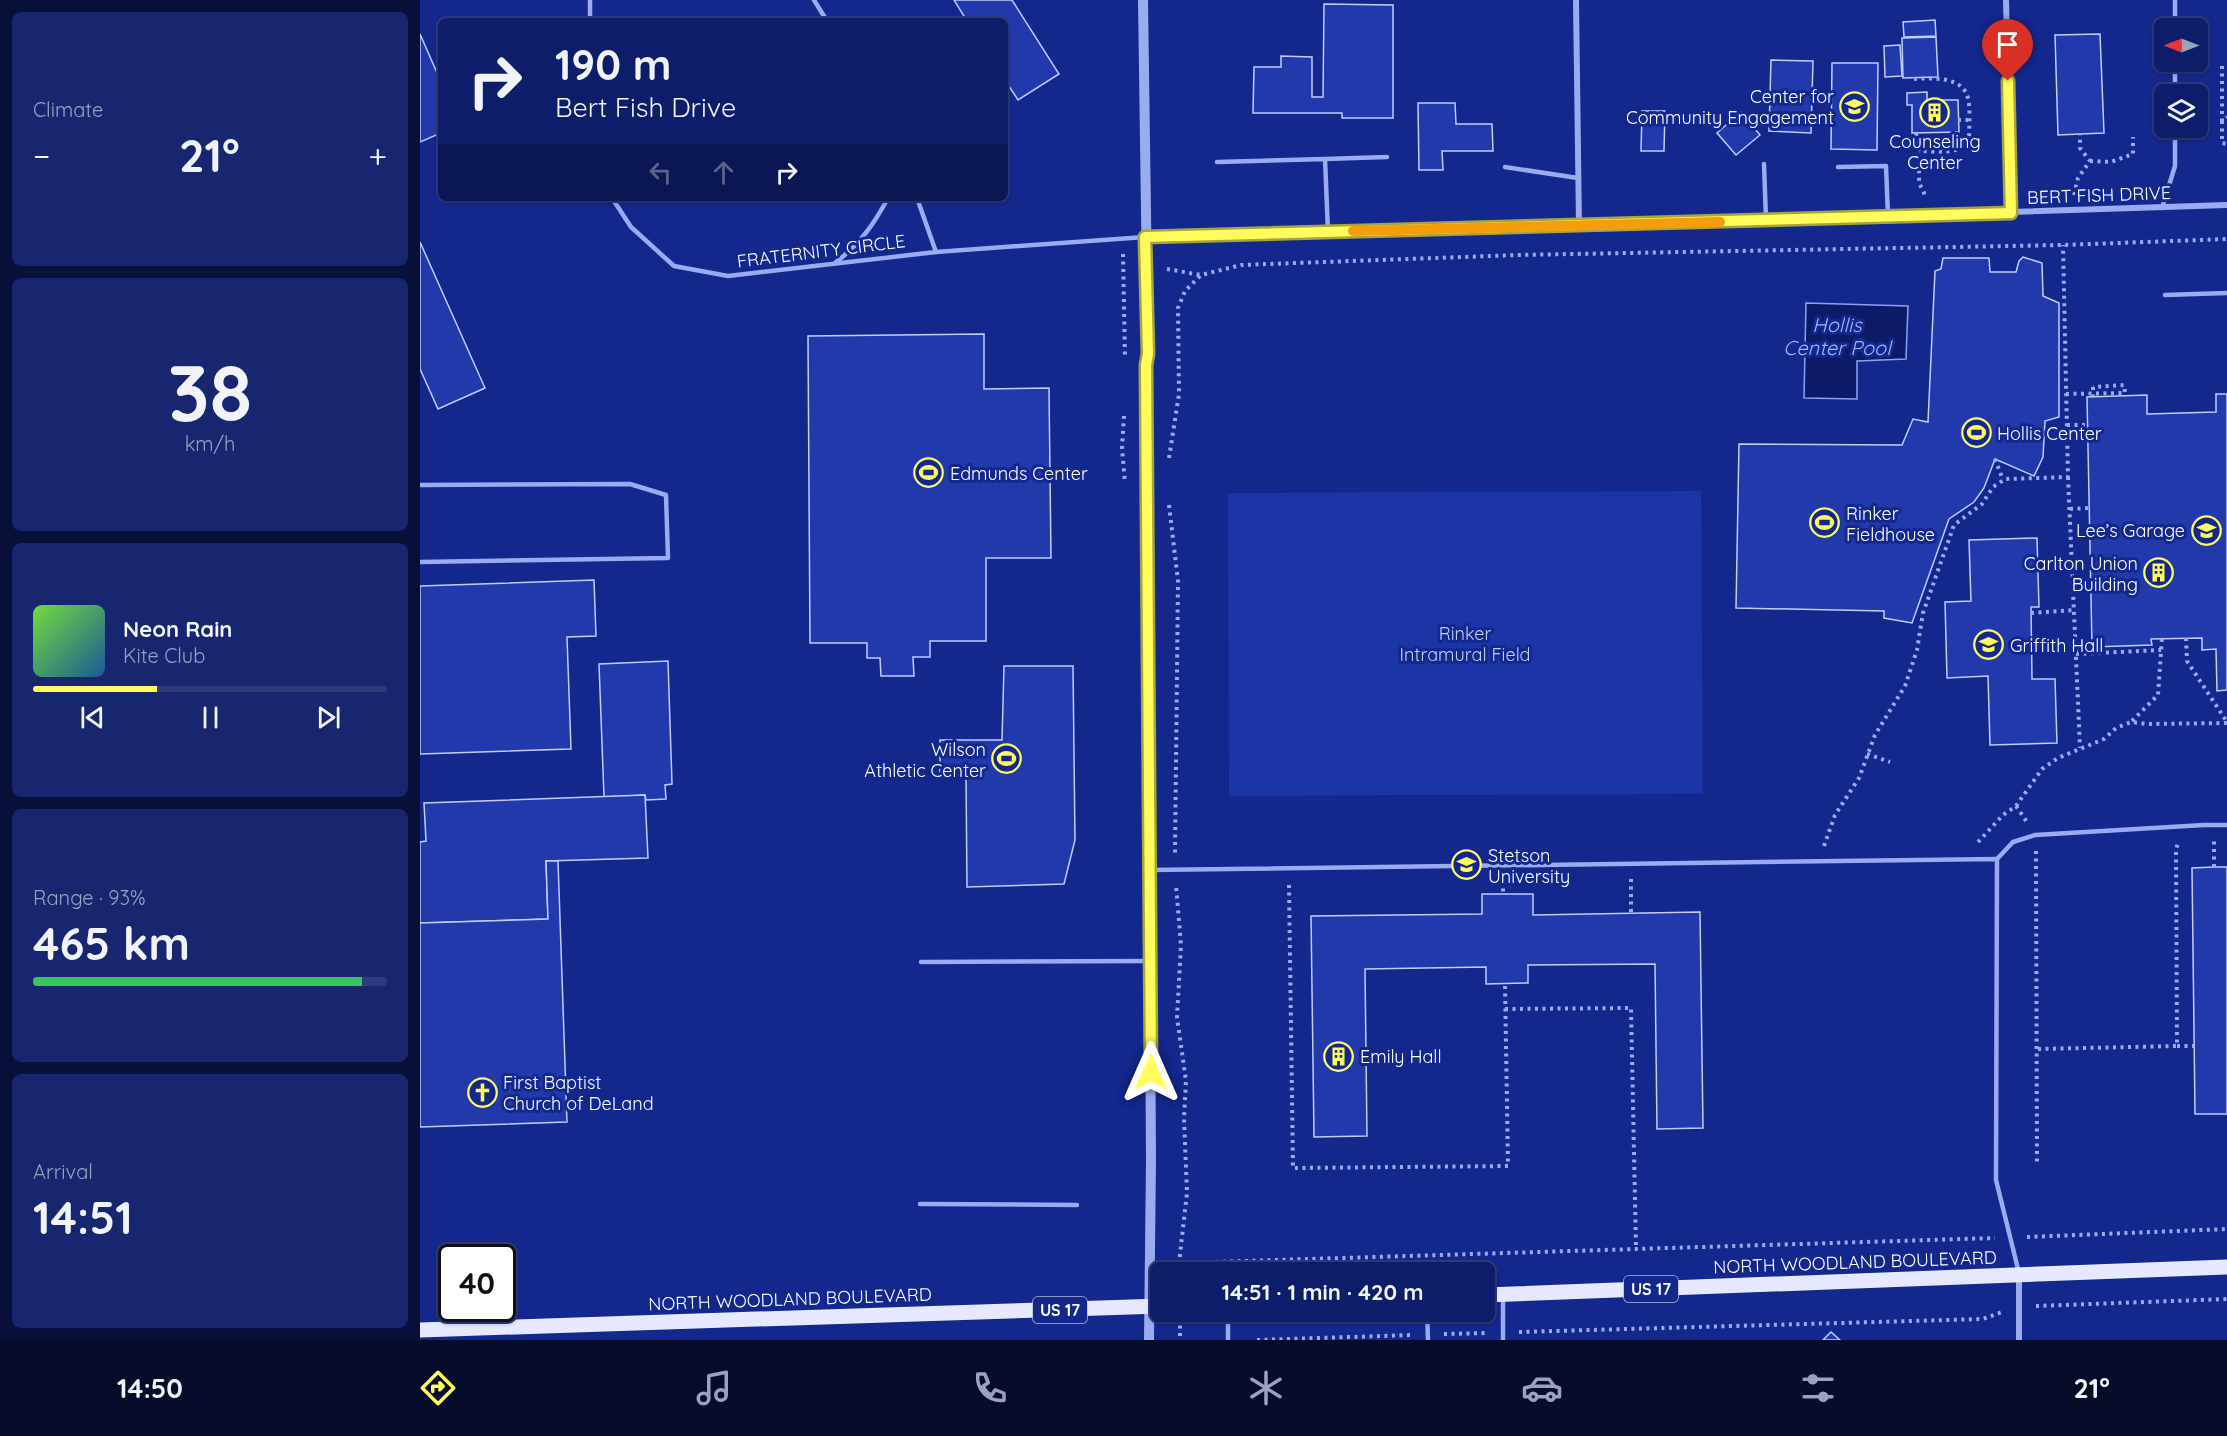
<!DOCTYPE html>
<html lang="en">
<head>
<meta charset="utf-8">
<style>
	body { margin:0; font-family:Quicksand,sans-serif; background:#17266f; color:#f1f3f6; height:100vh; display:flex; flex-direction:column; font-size:22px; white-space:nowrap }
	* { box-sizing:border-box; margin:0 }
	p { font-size:20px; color:#9ba2c0 }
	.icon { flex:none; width:33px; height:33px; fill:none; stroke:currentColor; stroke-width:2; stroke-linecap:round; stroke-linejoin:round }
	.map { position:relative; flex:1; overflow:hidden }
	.details { display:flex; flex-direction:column; gap:12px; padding:12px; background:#08103a; width:420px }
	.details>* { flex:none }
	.banner { position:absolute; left:18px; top:18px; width:570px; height:183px; border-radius:9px; box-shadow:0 2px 4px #0004,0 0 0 2px #2e3b7d; background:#0e1d69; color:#f1f3f6; overflow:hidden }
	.needle { width:39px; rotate:270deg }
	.tools { position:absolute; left:1734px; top:18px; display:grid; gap:12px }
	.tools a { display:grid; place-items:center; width:54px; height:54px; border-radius:9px; background:#0e1d69; box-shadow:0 2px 4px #0004,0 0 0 2px #2e3b7d; font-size:30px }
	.speed { position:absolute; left:18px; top:1244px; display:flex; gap:12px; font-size:30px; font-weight:700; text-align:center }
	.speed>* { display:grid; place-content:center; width:78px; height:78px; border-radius:50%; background:#0e1d69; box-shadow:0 2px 4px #0004,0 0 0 2px #2e3b7d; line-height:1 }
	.speed .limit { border:3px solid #111; border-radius:9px; background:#fff; color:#111 }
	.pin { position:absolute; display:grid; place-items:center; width:51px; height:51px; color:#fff; margin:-62px -26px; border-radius:50% 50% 50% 0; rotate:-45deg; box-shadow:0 0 6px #0007 }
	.pin .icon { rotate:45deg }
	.me { position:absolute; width:66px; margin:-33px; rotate:0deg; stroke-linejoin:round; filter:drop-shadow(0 0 4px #0008) }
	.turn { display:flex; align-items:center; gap:21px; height:126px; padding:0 18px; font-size:27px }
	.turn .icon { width:78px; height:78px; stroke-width:2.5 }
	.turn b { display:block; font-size:42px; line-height:51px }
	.lanes { display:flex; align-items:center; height:57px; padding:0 18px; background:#0003; justify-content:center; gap:30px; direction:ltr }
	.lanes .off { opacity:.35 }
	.big { font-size:45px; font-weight:700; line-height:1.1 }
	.details .tile { flex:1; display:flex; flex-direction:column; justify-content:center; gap:9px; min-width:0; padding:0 21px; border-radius:9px; background:#17266f }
	.details .dial { align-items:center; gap:0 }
	.dial b { font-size:78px; line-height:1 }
	.song { display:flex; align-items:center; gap:18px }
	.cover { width:72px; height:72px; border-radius:9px; background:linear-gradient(135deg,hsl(100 70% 55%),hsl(210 70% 35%)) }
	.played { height:6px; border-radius:3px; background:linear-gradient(90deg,#fffc5b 35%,#2e3b7d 35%) }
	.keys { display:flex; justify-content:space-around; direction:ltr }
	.heat { display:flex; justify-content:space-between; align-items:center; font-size:33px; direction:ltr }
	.charge { height:9px; border-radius:4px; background:linear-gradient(90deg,#34c759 93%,#2e3b7d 0) }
	.trip { position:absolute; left:730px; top:1262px; width:345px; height:60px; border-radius:9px; background:#0e1d69; box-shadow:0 2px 4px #0004,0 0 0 2px #2e3b7d; font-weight:700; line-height:60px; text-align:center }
	.tab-bar { display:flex; height:96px; justify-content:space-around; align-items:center; background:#060c2a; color:#9ba2c0 }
	.tab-bar .icon { width:42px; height:42px }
	.tab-bar .active { color:#fffc5b }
	.tab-bar b { font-size:27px; color:#f1f3f6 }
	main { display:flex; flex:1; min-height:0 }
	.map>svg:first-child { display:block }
</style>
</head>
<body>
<main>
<section class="details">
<div class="tile"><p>Climate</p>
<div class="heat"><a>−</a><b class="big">21°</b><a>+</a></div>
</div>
<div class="tile dial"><b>38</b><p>km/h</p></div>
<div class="tile">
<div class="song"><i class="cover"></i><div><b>Neon Rain</b><p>Kite Club</p></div></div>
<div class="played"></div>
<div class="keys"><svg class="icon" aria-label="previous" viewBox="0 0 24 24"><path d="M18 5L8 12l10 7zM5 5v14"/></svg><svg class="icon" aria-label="pause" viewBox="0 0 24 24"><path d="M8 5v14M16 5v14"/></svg><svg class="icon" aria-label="next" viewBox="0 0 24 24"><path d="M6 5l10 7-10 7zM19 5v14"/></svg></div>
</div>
<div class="tile"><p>Range · 93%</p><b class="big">465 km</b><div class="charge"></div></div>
<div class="tile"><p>Arrival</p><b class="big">14:51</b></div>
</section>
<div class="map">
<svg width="1807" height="1340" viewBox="0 0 1807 1340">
	<rect width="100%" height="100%" fill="#13278c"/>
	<path fill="#1b34a6" d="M1281 491 1283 794 809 796 808 493Z"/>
	<path fill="#0c1a68" stroke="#8da1f4" stroke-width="1.5" d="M1386 303 1488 306 1486 359 1437 361V399L1384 398Z"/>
	<g fill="#2139ab" stroke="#c2ccfc" stroke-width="1.5">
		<path d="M534 0H592L639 74 598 100 585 80V21H547Z"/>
		<path d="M904 4 973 5V118H922V113H833L834 67H861V56L892 57V97H903Z"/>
		<path d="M1515 20 1516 36 1484 37 1483 22Z"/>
		<path d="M0 34 21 82V133L0 142Z"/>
		<path d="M1680 34 1684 133 1638 135 1635 35Z"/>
		<path d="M1516 37 1518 77 1483 78 1482 38Z"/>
		<path d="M1480 45 1482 76 1465 77 1464 46Z"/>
		<path d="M1351 60 1393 61 1391 133 1349 131Z"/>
		<path d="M1412 63H1458L1457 150 1411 149Z"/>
		<path d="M1507 92V100H1538L1539 132 1492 133V105H1487V93Z"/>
		<path d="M998 103H1035L1036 124H1072L1073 151H1022L1023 170H999Z"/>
		<path d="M1222 111H1245L1244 151H1221Z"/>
		<path d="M1321 112 1340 135 1316 155 1297 133Z"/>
		<path d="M0 242 65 388 18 409 0 369Z"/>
		<path d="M1603 257 1622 263 1623 296 1639 303V417L1625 421 1623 457 1614 476 1575 459 1564 488 1554 502 1529 519 1492 623 1464 618V611L1316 608 1319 444 1482 445 1493 419 1508 422 1515 271 1521 269 1523 258H1569L1570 272H1596L1599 261Z"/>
		<path d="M564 334V389L629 388 631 558H566V641H510V657H493L494 676H461L460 658H447V643H390L388 336Z"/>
		<path d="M1796 394H1807V690L1797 691 1796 649 1782 650V638L1731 639 1732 645 1672 647 1667 397 1727 395V414L1796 412Z"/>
		<path d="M1617 538 1619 607H1611L1612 679H1635L1637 743 1570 745 1568 676 1527 678 1525 602 1551 601 1549 540Z"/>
		<path d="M174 580 176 636 147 637 151 749 0 754V586Z"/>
		<path d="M248 661 252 784 245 785 246 799 226 800 225 795 184 797 179 664Z"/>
		<path d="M584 666H653L655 840 644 884 547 887 546 777H520V740H582Z"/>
		<path d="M225 795 228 858 126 861 128 919 0 923V842L6 841 4 803Z"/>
		<path d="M126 861H138L147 1122 0 1127V923L128 919Z"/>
		<path d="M1794 867H1807V1114H1775L1772 868Z"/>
		<path d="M1062 894H1113V915L1280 912 1283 1128 1237 1129 1235 964 1108 965V983L1066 984V967L945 969 947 1136 894 1137 891 916 1062 914Z"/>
		<path d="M1411 1332 1420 1340H1403Z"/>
	</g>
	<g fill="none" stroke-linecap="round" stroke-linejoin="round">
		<g stroke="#9babf0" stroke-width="4" stroke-dasharray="3 4.5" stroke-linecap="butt">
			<path d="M1802 66V121L1807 117"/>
			<path d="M1494 79C1510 78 1540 76 1547 95 1551 104 1549 128 1549 139 1541 156 1516 151 1499 151"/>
			<path d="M1538 120H1548"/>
			<path d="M1802 121V143L1807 144"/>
			<path d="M1496 133 1499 151V183L1506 197"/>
			<path d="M1670 161 1691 162 1713 154V137"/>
			<path d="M1654 195 1658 178 1670 161 1660 148V134"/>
			<path d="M703 254 705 357"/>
			<path d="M747 269 781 275"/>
			<path d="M1646 394 1705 393 1704 385 1673 387"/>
			<path d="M704 416 702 448 705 483"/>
			<path d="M1647 425H1668"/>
			<path d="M749 458 759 394 758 308 765 291 781 275 821 265 1098 255 1643 245 1807 239"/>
			<path d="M1575 459 1583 480"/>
			<path d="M1648 477 1660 748"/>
			<path d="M749 505 758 581 755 854"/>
			<path d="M1650 509 1670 508"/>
			<path d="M1611 613 1654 610"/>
			<path d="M1766 638 1767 661 1807 722"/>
			<path d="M1656 654 1741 650"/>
			<path d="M1712 721 1738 695 1742 638"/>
			<path d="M1447 754 1470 762"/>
			<path d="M1596 806 1607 822"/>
			<path d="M1558 842 1583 815 1596 806 1622 769 1638 758 1684 739 1696 728 1711 722 1727 724 1807 723"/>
			<path d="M1404 846 1415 815 1439 778 1455 735 1485 686 1497 650 1503 613 1534 525 1562 504 1573 487 1585 479 1648 477 1643 245"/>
			<path d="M1616 851 1617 1162"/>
			<path d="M1794 867V841"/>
			<path d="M1211 879V913"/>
			<path d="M1083 881V894"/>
			<path d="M869 885 873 1168 1088 1166 1085 984"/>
			<path d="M1085 1009 1211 1008 1216 1248"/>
			<path d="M1757 1046H1774"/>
			<path d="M1618 1049 1757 1046 1756 850 1758 842"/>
			<path d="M1607 1237 1807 1229"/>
			<path d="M750 1263H759L767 1193 764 1118 766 1081 757 1017 761 945 756 885"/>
			<path d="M759 1272V1263L1575 1238"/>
			<path d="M1616 1306 1807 1299"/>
			<path d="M760 1318V1340"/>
			<path d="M1099 1332 1563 1319 1582 1312"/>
			<path d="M1024 1334 1068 1333"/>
			<path d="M837 1340 993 1335"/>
		</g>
		<g stroke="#9babf0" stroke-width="4.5">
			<path d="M170 0V21"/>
			<path d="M394 0 407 21"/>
			<path d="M1755 28V0"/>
			<path d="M1755 94V62"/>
			<path d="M905 159 967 157"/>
			<path d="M797 162 905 159 908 232"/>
			<path d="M1344 164 1346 220"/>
			<path d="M1085 167 1158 178"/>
			<path d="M1418 167 1466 166 1468 216"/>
			<path d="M192 198 211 227 254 266 308 276 516 252 497 198"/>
			<path d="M1742 208 1755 166V128"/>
			<path d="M516 252 725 237"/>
			<path d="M416 262C440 244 454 224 468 198"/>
			<path d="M1745 295 1807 293"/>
			<path d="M0 485 210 484 246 495 248 558 0 562"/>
			<path d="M1577 859 1593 842 1615 835 1784 825H1807"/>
			<path d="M730 870 1577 859 1576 1180 1599 1273"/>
			<path d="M501 962 730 961"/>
			<path d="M500 1204 657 1205"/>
			<path d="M1083 1297V1340"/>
			<path d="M808 1311V1340"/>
			<path d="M1007 1311 1008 1340"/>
		</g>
		<g stroke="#9babf0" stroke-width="6">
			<path d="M1156 0 1159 226"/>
			<path d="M1586 0 1591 213"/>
			<path d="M725 237 1159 226 1807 205"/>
			<path d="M1599 1340V1276"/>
		</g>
		<path stroke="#9babf0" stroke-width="10" d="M723 0 728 354 726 365 731 1160 729 1340"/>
		<g stroke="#e5e8ff" stroke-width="15">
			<path d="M1065 1295 1807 1267"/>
			<path d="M0 1330 741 1306"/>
		</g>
		<path stroke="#9babf0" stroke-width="4" stroke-dasharray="3 4.5" stroke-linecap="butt" d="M1673 387V396"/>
	</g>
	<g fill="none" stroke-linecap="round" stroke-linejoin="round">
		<defs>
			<path id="route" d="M731 1072 726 365 728 354 725 237 1591 213 1588 81"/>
		</defs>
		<use href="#route" stroke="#a6a43b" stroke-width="15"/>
		<use href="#route" stroke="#fffc5b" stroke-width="10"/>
		<path stroke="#f59e0b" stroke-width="10" d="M933 231 1300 222"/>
	</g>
	<defs>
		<symbol id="university-ring" viewBox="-11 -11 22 22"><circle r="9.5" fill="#13278c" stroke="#fffc5b" stroke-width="1.5"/><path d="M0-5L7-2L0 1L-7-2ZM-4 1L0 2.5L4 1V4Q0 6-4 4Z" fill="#fffc5b"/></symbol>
		<symbol id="building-ring" viewBox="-11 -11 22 22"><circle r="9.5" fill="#13278c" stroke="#fffc5b" stroke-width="1.5"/><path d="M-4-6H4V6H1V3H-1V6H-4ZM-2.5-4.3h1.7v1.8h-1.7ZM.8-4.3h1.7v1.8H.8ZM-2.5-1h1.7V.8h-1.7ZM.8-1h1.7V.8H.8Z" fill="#fffc5b"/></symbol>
		<symbol id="stadium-ring" viewBox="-11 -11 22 22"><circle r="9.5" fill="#13278c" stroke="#fffc5b" stroke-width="1.5"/><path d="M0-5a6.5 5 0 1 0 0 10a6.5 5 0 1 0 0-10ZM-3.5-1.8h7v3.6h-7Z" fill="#fffc5b"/></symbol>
		<symbol id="church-ring" viewBox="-11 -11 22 22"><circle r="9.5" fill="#13278c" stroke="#fffc5b" stroke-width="1.5"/><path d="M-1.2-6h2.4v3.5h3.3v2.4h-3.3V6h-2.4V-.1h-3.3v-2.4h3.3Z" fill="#fffc5b"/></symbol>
	</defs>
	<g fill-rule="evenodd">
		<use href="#university-ring" x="1418" y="90" width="33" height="33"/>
		<use href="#building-ring" x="1498" y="96" width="33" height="33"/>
		<use href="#stadium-ring" x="1540" y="416" width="33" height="33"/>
		<use href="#stadium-ring" x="492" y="456" width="33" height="33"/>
		<use href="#stadium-ring" x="1388" y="506" width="33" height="33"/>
		<use href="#university-ring" x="1770" y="514" width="33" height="33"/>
		<use href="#building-ring" x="1722" y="556" width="33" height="33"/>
		<use href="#university-ring" x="1552" y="628" width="33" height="33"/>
		<use href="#stadium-ring" x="570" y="742" width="33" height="33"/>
		<use href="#university-ring" x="1030" y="848" width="33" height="33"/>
		<use href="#building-ring" x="902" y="1040" width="33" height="33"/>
		<use href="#church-ring" x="46" y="1076" width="33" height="33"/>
	</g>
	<g text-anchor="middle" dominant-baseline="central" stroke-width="6" stroke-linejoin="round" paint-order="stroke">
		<g fill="#13278c" stroke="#b8bedc" stroke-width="1.5">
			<rect x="1204" y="1276" width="54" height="26" rx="4.5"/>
			<rect x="613" y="1297" width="54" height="26" rx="4.5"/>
		</g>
		<g font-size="16" font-weight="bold" fill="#fff">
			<text x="1231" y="1289">US 17</text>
			<text x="640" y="1310">US 17</text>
		</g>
		<g font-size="18" fill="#fff" stroke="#13278c" text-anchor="start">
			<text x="1414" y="96" text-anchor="end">Center for<tspan x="1414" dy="21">Community Engagement</tspan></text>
			<text x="1515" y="141" text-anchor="middle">Counseling<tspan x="1515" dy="21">Center</tspan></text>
			<text x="1577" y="433">Hollis Center</text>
			<text x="530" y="473">Edmunds Center</text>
			<text x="1426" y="513">Rinker<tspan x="1426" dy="21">Fieldhouse</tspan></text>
			<text x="1765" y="530" text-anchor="end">Lee’s Garage</text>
			<text x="1718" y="563" text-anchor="end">Carlton Union<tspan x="1718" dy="21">Building</tspan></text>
			<text x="1590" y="645">Griffith Hall</text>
			<text x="566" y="749" text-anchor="end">Wilson<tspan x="566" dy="21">Athletic Center</tspan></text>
			<text x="1068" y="855">Stetson<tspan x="1068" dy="21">University</tspan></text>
			<text x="940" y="1056">Emily Hall</text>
			<text x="83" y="1082">First Baptist<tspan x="83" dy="21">Church of DeLand</tspan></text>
		</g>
		<g font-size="18" fill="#fff" stroke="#13278c">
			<text transform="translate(1679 195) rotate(-2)">BERT FISH DRIVE</text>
			<text transform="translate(401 251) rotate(-7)">FRATERNITY CIRCLE</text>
			<text transform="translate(1435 1262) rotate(-2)">NORTH WOODLAND BOULEVARD</text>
			<text transform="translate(370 1299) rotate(-2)">NORTH WOODLAND BOULEVARD</text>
		</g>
		<g font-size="18" fill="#c2ccfc" stroke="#13278c">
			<text x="1045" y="633">Rinker<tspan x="1045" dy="21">Intramural Field</tspan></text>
		</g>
		<g font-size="20" font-style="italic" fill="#a7b6f8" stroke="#13278c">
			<text x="1417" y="324">Hollis<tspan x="1417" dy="23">Center Pool</tspan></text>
		</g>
	</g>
</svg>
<div class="tools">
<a><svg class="needle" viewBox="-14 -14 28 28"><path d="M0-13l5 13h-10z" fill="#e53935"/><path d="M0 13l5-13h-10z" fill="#9ba2c0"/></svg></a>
<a><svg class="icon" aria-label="layers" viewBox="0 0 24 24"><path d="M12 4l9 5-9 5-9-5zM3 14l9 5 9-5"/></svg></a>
</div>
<div class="speed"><div class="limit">40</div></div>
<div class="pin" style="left:1588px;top:81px;background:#d93025"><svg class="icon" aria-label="arrive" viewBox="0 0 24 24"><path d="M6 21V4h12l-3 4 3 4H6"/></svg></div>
<svg class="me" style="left:731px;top:1072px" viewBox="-20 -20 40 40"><path d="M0-17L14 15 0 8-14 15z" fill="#fffc5b" stroke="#fff" stroke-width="4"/></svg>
<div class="trip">14:51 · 1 min · 420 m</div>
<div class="banner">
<div class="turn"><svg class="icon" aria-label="right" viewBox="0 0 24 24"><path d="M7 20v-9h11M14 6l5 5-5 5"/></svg><div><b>190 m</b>Bert Fish Drive</div></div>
<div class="lanes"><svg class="icon off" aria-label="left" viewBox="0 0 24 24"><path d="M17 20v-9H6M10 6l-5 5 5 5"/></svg><svg class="icon off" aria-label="ahead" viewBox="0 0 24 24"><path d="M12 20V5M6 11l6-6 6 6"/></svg><svg class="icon" aria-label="right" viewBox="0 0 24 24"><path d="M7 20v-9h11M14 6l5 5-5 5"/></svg></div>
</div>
</div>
</main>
<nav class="tab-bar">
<b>14:50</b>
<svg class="icon active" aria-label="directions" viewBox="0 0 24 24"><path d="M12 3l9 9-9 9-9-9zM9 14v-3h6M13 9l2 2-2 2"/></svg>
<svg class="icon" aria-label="music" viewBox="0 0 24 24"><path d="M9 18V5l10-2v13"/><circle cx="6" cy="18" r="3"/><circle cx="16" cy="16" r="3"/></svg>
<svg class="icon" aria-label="phone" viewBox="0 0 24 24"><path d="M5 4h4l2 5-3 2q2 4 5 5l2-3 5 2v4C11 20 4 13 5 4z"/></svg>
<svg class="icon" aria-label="climate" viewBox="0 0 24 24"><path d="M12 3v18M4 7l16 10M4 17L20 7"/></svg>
<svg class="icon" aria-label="car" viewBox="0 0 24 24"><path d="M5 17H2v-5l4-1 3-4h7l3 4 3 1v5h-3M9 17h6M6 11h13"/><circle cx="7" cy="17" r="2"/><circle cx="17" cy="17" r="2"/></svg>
<svg class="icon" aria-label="filters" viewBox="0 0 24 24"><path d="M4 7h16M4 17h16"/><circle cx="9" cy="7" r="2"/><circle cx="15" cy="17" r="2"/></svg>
<b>21°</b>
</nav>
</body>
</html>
